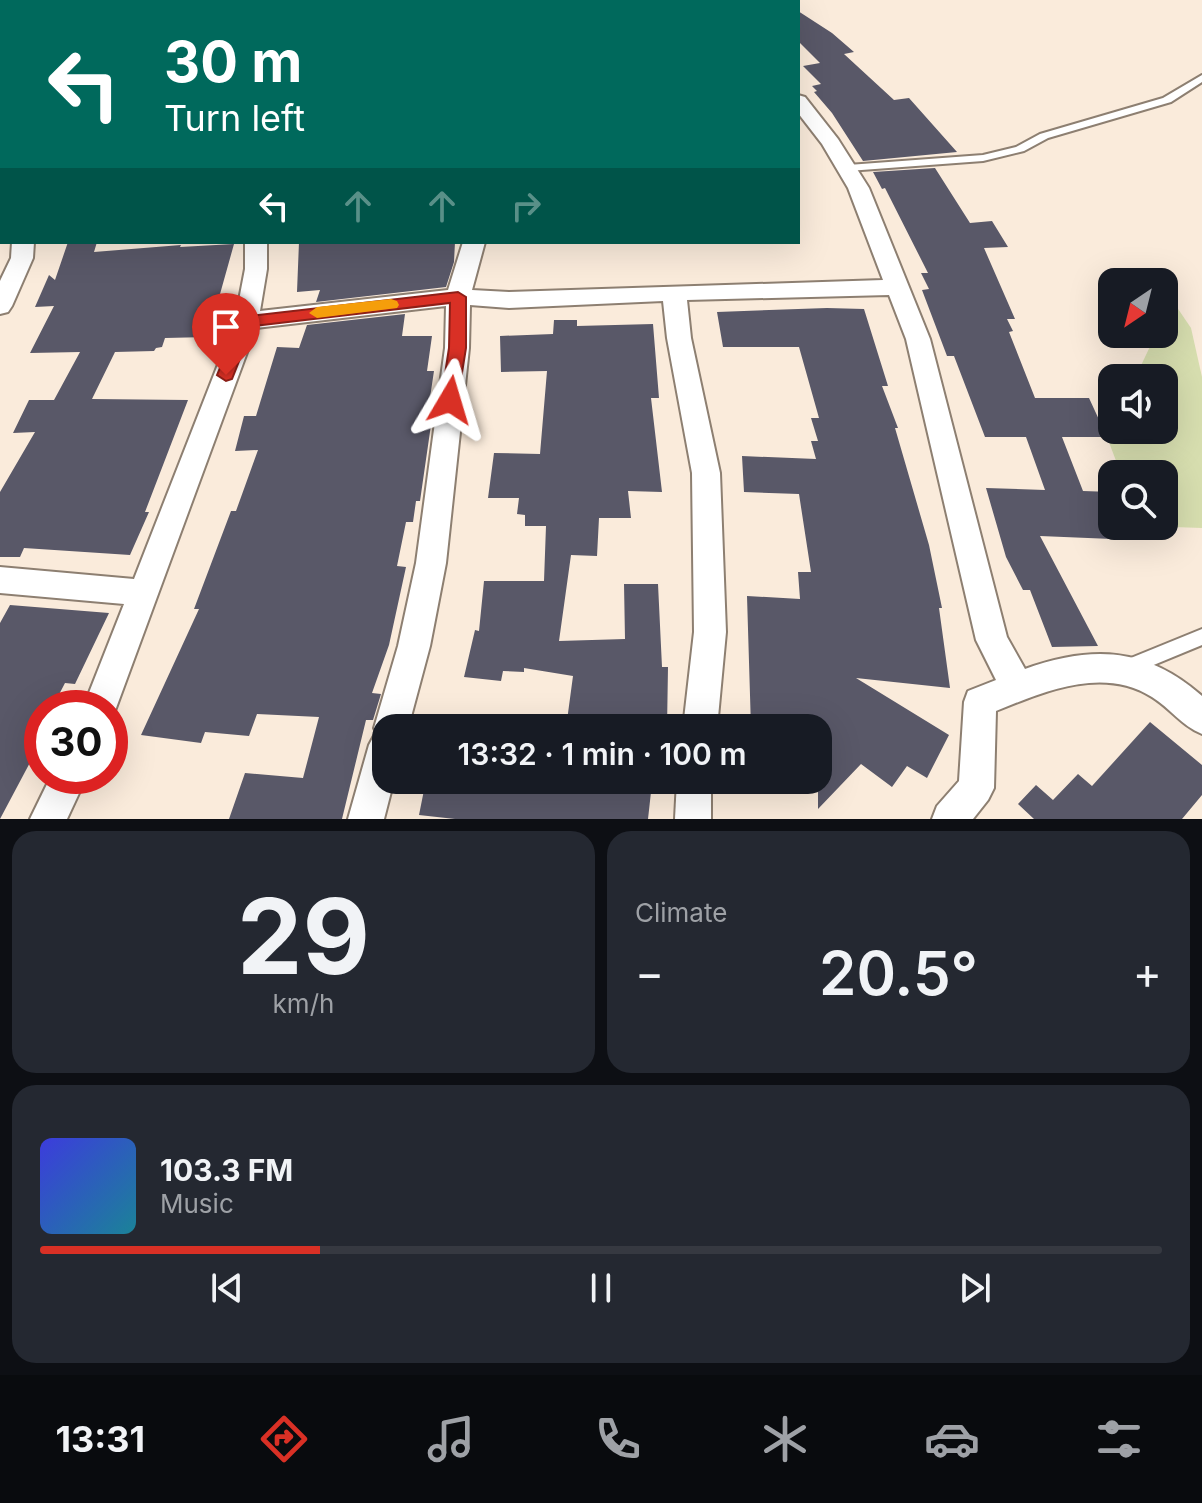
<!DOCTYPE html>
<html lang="en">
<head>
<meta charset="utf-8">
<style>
	body { margin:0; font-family:Inter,sans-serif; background:#242831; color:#f1f3f6; height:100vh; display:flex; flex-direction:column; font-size:30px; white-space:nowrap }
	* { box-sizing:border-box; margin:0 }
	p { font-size:26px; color:#9ea1a6 }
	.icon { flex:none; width:44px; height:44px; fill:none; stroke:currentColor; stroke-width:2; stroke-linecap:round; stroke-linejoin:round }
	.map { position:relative; height:819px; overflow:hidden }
	.details { display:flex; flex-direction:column; gap:12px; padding:12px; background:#0d0f14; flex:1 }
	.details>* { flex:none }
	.banner { position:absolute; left:0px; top:0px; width:800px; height:244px; box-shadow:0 8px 32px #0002; background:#00695c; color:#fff; overflow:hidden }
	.needle { width:52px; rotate:215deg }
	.controls { position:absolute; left:1098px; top:268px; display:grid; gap:16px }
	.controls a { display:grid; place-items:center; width:80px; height:80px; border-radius:16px; background:#171b24; box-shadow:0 8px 32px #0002; font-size:40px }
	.speed { position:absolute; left:24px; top:690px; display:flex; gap:16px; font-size:40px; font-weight:700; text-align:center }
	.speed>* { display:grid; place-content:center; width:104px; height:104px; border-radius:50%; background:#171b24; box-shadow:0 8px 32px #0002; line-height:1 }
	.speed .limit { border:12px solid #d22; background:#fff; color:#111 }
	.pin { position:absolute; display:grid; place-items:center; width:68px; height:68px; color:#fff; margin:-82px -34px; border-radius:50% 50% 50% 0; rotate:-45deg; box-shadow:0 0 8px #0007 }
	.pin .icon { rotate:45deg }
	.me { position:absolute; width:88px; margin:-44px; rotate:7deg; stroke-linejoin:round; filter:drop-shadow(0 0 6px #0008) }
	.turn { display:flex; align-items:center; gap:28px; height:168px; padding:0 32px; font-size:36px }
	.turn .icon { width:104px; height:104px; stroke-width:2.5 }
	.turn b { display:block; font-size:56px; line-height:68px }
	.lanes { display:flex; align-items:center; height:76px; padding:0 32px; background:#0003; justify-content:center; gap:40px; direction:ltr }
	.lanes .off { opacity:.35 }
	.big { font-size:60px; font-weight:600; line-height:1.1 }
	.details .tile { flex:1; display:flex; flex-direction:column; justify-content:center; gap:12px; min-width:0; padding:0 28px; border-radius:24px; background:#242831 }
	.details .dial { align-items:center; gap:0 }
	.dial b { font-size:104px; line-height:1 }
	.song { display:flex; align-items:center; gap:24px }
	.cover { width:96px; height:96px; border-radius:12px; background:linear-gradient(135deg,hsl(240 70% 55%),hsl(190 70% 35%)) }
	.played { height:8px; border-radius:4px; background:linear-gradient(90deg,#d93025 25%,#363941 25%) }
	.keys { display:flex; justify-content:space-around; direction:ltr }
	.heat { display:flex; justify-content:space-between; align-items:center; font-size:44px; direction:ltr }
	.details .tiles { flex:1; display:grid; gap:12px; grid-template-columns:1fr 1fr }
	.tile:last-child { grid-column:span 2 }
	.trip { position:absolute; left:372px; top:714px; width:460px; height:80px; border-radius:24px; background:#171b24; box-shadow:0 8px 32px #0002; font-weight:600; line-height:80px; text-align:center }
	.menu { display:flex; height:128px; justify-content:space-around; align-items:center; background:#090b0e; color:#9ea1a6 }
	.menu .icon { width:56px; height:56px }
	.menu .selected { color:#d93025 }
	.menu b { font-size:36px; color:#f1f3f6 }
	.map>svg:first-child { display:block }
</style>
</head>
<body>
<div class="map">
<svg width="1202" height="819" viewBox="0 0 1202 819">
	<rect width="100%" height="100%" fill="#faebdb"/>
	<path fill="#d7deaf" d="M1172 300 1191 328 1202 377V528L1145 526H1164V474H1121L1107 437 1112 427V430H1164V378H1135L1156 334H1164V317Z"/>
	<g fill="#595868">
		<path d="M798 11 832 33 854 52 844 54 894 100 909 98 957 152 863 161 832 113 814 92 817 91 812 86 821 84 803 66 820 63 798 41Z"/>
		<path d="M935 168 970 223 992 221 1008 247 984 248 1015 319H1007L1013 331 1009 332 1035 398H1089L1107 437H1062L1083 491 1112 492V539L1040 536 1098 646 1052 647 1030 590H1023L1006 557 986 488 1045 490 1026 437H985L954 356H947L922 290 929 289 921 273H928L885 188 882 189 873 172Z"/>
		<path d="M68 242H97L94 252 181 245 180 247 234 244 208 337 165 338 162 347 156 348 154 351 115 352 92 399 188 400 145 512H149L130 555 24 548 20 557H0V492L35 432 13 433 29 400H54L80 352 30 353 54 306 35 307 49 275 55 280Z"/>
		<path d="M299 242H455L454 262 446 287 316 302 320 290 297 292Z"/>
		<path d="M827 308 864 309 888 386H882L898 428H895L929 545 942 608H939L950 688 856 678 949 735 927 778 907 766 892 787 861 764 818 809V728H751L747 596 800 599 798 572H811L799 494 744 492 742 456 816 459 811 441H818L811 418H819L799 347H723L717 312Z"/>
		<path d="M405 314 402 336H432L427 371H434L428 411H433L420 501H416L413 522H406L397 566 406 567 389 645 372 693 381 694 373 720H366L342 819H229L245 773 303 778 319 717 257 714 249 736 205 732 201 743 141 735 199 609H194L231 511H236L258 450 235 451 244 416H256L277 347 299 348 307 325Z"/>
		<path d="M554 320H577V326L653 324 659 398H651L662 492 628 491 631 518H599L597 556 571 555 559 641 625 639 624 584H658L662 667H668L667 728H566L573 676 524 668V672L503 671 501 681 464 677 475 630 479 631 484 581H544L546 526H525V515L517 514 519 498H488L494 453 540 454 547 371 501 372 500 336 553 334Z"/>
		<path d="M10 605 109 613 75 684 65 683 52 708H42V728L28 755H34L0 819V623Z"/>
		<path d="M1150 722 1202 765V795L1182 819H1034L1018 804 1036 785 1053 800 1078 774 1092 786Z"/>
		<path d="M426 780H631V789L651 792 648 819H455L419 815Z"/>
	</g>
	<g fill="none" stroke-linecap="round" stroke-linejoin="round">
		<defs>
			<g id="lane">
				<path d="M1202 75V82L1171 102 1048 138 1024 151 983 161 848 171 843 168 848 165 983 155 1016 147 1040 134 1163 98Z"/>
				<path d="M1202 629V645L1127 676 1121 674 1118 668 1121 662Z"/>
			</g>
			<g id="street">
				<path d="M70 0H89L69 2Z"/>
				<path d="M243 0H263L264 2H244Z"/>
				<path d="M464 0H483L484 2H465Z"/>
				<path d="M665 0H684L685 2H666Z"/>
				<path d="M0 3 2 4V14L0 13Z"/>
				<path d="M0 41H2L0 53Z"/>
				<path d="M798 95 805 97 838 139 869 188 930 339 1007 637 1025 669C1092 645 1147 647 1202 696V734C1182 726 1170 708 1152 697 1103 666 1045 691 996 711L994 788 988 800 973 819H932L937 806 959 781 964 702 968 691 996 680 976 640 906 339 889 295 687 300 691 338 720 473 726 632 717 728H683L694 632 692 473 667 338 663 301 509 308 470 305 469 348 446 563 430 646 408 728H386V780H394L384 819H348L369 745 376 732 374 728 398 646 416 563 445 348 446 306 256 328 112 719 110 708H83L124 604 0 593V567L134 579 235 321 245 269V242H267V269L260 311 448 290 463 242H485L472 290 509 292 883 280 848 188 822 144 798 113Z"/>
				<path d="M0 171H2L0 184Z"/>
				<path d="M12 242H34L33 258 12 306 8 312 0 314V281L11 258Z"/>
				<path d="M51 776H87L67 819H30Z"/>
				<path d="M677 780H711V819H675Z"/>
			</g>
		</defs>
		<use href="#lane" stroke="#8d7f71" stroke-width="4"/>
		<use href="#street" stroke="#8d7f71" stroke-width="4"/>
		<use href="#lane" fill="#fff" fill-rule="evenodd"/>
		<use href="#street" fill="#fff" fill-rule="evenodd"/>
	</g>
	<path fill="#d93025" stroke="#8d1f18" stroke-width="2" d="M458 292 466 297V348L457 404H444L441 400 449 348 450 303 253 326 232 379 226 381 217 375 241 317Z"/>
	<path fill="#f59e0b" d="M391 299 397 301 399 305 397 308 317 318 309 313 317 307Z"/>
</svg>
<div class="controls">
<a><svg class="needle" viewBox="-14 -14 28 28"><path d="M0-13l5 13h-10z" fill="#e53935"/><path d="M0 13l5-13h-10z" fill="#9ea1a6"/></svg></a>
<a><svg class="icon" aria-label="sound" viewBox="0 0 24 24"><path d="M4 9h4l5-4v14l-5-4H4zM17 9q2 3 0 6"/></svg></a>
<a><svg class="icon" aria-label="search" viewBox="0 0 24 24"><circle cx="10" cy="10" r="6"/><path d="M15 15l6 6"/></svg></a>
</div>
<div class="speed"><div class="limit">30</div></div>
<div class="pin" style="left:226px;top:375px;background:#d93025"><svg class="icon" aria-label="arrive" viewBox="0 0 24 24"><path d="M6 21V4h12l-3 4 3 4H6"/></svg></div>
<svg class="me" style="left:450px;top:400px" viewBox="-20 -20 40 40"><path d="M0-17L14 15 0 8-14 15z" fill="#d93025" stroke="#fff" stroke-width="4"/></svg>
<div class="trip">13:32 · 1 min · 100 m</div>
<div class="banner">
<div class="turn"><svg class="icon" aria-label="left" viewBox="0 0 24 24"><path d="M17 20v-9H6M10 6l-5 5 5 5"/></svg><div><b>30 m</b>Turn left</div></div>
<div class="lanes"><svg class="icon" aria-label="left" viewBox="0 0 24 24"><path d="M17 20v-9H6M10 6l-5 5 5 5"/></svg><svg class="icon off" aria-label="ahead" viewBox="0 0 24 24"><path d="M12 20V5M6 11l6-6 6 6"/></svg><svg class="icon off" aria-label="ahead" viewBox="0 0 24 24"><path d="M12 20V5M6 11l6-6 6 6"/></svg><svg class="icon off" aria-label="right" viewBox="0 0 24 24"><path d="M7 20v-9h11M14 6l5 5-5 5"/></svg></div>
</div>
</div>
<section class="details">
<div class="tiles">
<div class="tile dial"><b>29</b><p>km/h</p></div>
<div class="tile"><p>Climate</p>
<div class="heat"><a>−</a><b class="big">20.5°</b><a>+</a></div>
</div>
<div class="tile">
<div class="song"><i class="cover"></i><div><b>103.3 FM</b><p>Music</p></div></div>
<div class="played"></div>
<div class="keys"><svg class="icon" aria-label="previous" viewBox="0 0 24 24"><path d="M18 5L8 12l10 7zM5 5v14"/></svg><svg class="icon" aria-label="pause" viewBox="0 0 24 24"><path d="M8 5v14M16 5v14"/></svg><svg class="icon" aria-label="next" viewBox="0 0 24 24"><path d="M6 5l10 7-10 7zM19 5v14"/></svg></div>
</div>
</div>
</section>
<nav class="menu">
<b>13:31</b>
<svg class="icon selected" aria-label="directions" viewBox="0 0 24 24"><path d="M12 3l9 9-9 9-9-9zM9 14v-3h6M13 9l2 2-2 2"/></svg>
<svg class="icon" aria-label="music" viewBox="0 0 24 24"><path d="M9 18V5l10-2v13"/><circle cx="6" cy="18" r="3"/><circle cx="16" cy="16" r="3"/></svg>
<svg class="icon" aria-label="phone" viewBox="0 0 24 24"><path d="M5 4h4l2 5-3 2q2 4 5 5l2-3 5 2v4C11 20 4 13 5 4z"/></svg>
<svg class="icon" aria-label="climate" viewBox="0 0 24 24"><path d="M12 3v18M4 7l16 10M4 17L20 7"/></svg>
<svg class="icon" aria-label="car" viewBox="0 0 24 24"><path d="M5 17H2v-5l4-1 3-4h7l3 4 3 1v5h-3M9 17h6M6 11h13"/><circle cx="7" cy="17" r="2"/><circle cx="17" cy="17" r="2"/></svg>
<svg class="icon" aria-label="filters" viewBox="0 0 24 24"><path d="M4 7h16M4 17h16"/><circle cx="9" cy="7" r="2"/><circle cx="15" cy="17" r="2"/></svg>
</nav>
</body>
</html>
